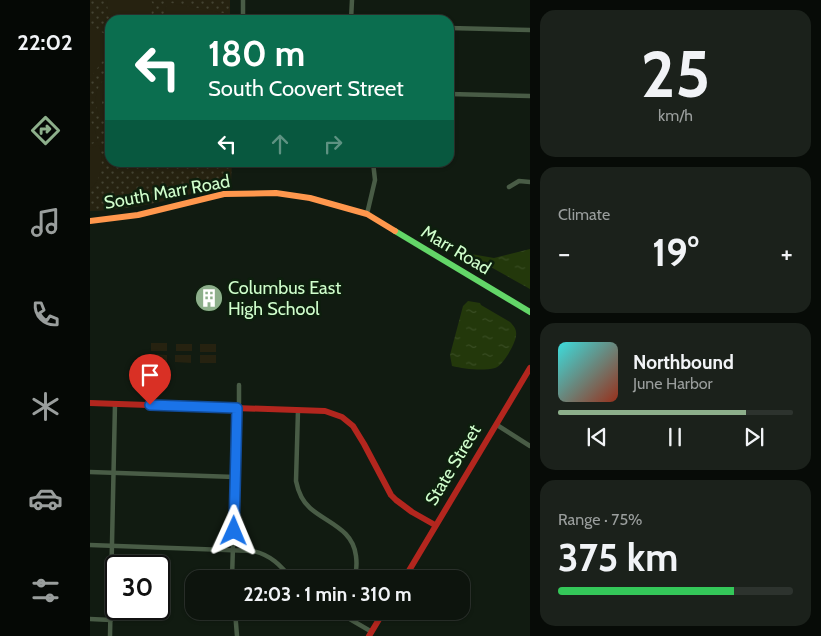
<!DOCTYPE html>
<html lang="en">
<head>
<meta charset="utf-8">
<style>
	body { margin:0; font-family:Cabin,sans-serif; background:#1b211b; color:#f1f3f6; height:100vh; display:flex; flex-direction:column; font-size:19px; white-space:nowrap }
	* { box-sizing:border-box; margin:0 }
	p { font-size:16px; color:#9a9e9d }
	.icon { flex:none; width:28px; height:28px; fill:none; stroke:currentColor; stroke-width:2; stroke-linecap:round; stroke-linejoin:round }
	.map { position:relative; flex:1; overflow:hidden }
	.drawer { display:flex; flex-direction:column; gap:10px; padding:10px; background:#070b07; width:291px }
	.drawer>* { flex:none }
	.hud { position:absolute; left:15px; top:15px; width:349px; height:152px; border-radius:15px; box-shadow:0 1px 4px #0004,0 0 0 1px #2d332e; background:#0b6e4f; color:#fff; overflow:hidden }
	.speed { position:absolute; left:15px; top:555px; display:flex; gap:10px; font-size:25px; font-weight:700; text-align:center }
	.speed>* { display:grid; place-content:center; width:65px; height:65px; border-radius:50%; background:#0d140d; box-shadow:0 1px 4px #0004,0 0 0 1px #2d332e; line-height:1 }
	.speed .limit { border:2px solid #111; border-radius:8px; background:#fff; color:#111 }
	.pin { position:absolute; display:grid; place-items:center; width:42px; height:42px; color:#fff; margin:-51px -21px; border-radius:50% 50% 50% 0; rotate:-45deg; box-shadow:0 0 5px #0007 }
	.pin .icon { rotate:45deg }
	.me { position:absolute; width:55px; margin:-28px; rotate:1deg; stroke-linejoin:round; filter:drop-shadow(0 0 4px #0008) }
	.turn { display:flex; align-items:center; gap:18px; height:105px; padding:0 20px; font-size:22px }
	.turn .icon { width:65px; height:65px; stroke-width:2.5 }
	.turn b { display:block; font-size:35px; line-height:42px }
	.lanes { display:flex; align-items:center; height:48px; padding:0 20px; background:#0003; justify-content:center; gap:25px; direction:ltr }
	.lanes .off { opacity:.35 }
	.big { font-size:38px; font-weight:700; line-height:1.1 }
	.drawer .tile { flex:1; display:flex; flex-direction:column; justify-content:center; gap:8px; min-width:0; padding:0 18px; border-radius:15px; background:#1b211b }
	.drawer .dial { align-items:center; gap:0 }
	.dial b { font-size:65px; line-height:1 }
	.song { display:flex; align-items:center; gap:15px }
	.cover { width:60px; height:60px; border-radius:8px; background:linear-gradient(135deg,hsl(180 70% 55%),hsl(10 70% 35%)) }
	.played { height:5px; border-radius:2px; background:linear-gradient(90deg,#8daf8b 80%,#2d332e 80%) }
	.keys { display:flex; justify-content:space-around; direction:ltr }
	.heat { display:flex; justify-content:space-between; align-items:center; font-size:28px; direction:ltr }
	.charge { height:8px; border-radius:4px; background:linear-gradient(90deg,#34c759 75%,#2d332e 0) }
	.trip { position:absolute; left:95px; top:570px; width:285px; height:50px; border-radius:15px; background:#0d140d; box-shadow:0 1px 4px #0004,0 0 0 1px #2d332e; font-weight:700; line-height:50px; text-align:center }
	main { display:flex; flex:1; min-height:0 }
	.tab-bar { display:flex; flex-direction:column; width:90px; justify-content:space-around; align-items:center; background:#050805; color:#9a9e9d }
	.tab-bar .icon { width:35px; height:35px }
	.tab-bar .active { color:#8daf8b }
	.tab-bar b { font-size:22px; color:#f1f3f6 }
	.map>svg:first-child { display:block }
</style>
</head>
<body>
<main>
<nav class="tab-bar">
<b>22:02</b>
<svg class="icon active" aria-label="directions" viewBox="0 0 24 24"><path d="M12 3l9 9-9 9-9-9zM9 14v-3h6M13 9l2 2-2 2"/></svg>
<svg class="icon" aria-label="music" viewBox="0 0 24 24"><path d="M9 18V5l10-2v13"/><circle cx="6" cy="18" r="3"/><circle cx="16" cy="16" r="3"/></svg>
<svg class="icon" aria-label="phone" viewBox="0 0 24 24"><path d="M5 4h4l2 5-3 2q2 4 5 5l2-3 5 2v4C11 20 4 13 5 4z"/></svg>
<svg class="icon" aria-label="climate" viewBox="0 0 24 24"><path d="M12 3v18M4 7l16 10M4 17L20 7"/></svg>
<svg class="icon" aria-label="car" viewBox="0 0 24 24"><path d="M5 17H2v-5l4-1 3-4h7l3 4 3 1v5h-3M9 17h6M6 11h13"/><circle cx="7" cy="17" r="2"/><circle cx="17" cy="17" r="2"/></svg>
<svg class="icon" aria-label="filters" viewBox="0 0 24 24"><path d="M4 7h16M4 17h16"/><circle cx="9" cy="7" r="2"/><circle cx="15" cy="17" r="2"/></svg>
</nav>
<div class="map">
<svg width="440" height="636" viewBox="0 0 440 636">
	<defs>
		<pattern id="park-dots" width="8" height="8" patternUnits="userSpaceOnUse" patternTransform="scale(1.25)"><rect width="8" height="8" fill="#262210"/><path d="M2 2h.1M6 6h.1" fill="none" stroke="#444332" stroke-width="1.8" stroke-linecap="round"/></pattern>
		<pattern id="water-ripples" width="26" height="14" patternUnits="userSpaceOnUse" patternTransform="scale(1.25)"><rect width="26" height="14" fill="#23380b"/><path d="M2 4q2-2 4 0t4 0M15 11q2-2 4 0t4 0" fill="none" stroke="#384c22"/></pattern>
	</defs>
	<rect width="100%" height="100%" fill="#111b11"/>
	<path fill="url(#park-dots)" d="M0 0H140V20H20V162L142 163 141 183C95 196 48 210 0 211Z"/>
	<g fill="#262210">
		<path d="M17 0H60L63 4 60 20H20L18 14Z"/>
		<path d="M81 3 138 14V20H74L76 7Z"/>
		<path d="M0 24 20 38V51L0 78Z"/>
		<path d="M20 74C20 77 21 80 20 82 18 89 12 92 12 101 12 112 20 114 20 127 2 113 0 88 20 74Z"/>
		<path d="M0 120 4 127 8 141 0 143Z"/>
		<path d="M9 145C14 161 12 178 0 190V148Z"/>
		<rect x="61" y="343" width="16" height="8"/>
		<rect x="86" y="344" width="16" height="7"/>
		<rect x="110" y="344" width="16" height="8"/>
		<path d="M61 354 77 355V362H61Z"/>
		<path d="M85 355H101V363L85 362Z"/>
		<rect x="110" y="355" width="16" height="8"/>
	</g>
	<g fill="url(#water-ripples)">
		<path d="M440 249V289L381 256V254L404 258Z"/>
		<path d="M378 301 390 303 391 305 420 322C424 326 427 330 426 336 425 344 413 366 405 368 393 371 374 369 362 366L360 355 373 306Z"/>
	</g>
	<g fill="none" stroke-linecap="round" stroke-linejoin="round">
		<g stroke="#495c46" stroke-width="4.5">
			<path d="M153 20V0"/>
			<path d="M261 20 262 0"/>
			<path d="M359 28 440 30"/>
			<path d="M359 94 440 96"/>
			<path d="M419 187 429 181 440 182"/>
			<path d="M277 214 285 180 283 162"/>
			<path d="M208 410 206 481C208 491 212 501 220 508 237 523 263 529 266 556 267 564 267 572 263 579"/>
			<path d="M407 425 440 446"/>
			<path d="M0 472 145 477"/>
			<path d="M0 545 163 551C181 555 190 565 202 579"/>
			<path d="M142 579 147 408 149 403V385"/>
			<path d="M145 611 147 636"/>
			<path d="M246 611 282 632"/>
			<path d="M0 619 21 620"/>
			<path d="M20 636 25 404"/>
		</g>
		<path stroke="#63d668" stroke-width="6" d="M305 231 440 312"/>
		<path stroke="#ff974d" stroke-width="6" d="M0 221 48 215 134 194 186 193 220 198 277 214 305 231"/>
		<g stroke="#b3261e" stroke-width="6">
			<path d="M0 403 235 411 252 417 263 426 274 444 301 495 306 500 322 512 345 525"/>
			<path d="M314 579 440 368"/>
			<path d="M279 636 294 611"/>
		</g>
	</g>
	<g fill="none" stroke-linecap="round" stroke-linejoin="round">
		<defs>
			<path id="route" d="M60 405 147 408 144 531"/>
		</defs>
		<use href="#route" stroke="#114b97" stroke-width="12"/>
		<use href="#route" stroke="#1a73e8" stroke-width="9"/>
	</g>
	<defs>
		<symbol id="building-disc" viewBox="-11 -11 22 22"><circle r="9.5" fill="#8daf8b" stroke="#0d1f0d"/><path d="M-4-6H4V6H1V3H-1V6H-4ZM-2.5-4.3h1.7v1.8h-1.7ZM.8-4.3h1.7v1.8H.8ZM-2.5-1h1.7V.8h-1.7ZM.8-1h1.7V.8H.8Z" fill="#fff"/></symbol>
	</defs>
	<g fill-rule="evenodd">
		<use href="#building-disc" x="103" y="282" width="32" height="32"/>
	</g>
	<g text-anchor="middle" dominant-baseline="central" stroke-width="5" stroke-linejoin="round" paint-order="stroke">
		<g font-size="18" fill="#d0fecc" stroke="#0d1f0d">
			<text transform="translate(77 192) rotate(-10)">South Marr Road</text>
			<text transform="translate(366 250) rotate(31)">Marr Road</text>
			<text transform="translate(363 465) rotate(-59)">State Street</text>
		</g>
		<g font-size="18" fill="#d0fecc" stroke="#0d1f0d" text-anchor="start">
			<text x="138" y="288">Columbus East<tspan x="138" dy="21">High School</tspan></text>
		</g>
	</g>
</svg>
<div class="speed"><div class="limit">30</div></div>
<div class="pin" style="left:60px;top:405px;background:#d93025"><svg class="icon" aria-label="arrive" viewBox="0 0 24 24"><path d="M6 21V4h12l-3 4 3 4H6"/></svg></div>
<svg class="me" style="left:144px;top:531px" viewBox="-20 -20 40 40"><path d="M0-17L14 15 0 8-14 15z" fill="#1a73e8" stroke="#fff" stroke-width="4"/></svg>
<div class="trip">22:03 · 1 min · 310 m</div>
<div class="hud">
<div class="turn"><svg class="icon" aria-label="left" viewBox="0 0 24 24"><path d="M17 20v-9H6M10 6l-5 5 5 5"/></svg><div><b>180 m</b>South Coovert Street</div></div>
<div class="lanes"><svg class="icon" aria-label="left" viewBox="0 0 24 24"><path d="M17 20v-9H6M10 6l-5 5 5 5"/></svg><svg class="icon off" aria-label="ahead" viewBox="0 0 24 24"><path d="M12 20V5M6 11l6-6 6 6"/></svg><svg class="icon off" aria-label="right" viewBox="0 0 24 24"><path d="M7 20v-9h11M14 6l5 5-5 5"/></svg></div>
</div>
</div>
<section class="drawer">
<div class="tile dial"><b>25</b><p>km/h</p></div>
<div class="tile"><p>Climate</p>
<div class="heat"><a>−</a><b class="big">19°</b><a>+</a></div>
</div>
<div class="tile">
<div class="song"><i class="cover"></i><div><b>Northbound</b><p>June Harbor</p></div></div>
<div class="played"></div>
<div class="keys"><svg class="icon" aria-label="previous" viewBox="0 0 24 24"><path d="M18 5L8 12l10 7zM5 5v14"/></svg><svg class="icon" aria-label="pause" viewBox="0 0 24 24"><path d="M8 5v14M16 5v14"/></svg><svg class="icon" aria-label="next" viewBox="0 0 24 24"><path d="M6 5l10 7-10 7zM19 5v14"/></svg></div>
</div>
<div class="tile"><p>Range · 75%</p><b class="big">375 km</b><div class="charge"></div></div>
</section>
</main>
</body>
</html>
